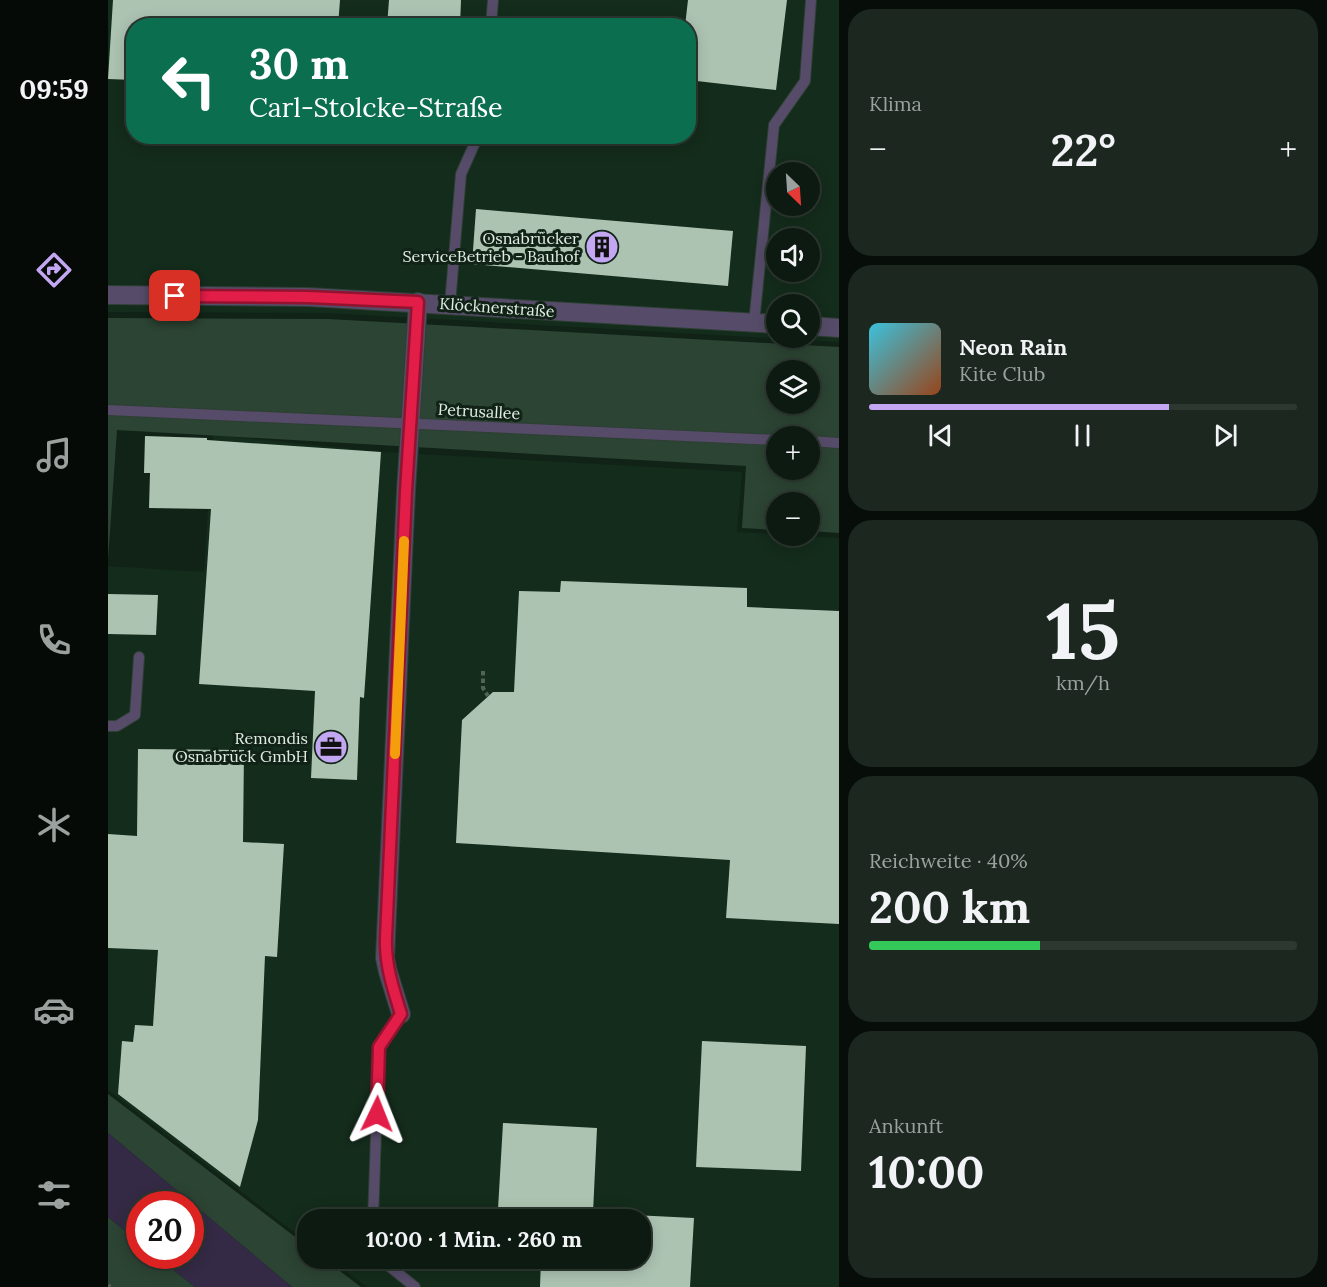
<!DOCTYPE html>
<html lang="de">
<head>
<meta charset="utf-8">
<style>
	body { margin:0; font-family:Lora,serif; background:#1b271f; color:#f1f3f6; height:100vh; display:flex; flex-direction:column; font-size:22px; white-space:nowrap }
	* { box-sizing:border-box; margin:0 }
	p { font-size:20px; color:#9aa19f }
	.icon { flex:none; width:33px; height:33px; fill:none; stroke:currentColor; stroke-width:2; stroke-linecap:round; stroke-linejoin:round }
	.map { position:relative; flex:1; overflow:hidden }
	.side { display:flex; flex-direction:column; gap:9px; padding:9px; background:#070e09; width:488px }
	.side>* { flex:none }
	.guide { position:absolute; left:18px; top:18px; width:570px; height:126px; border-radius:24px; box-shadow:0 3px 15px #0003,0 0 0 2px #2d3831; background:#0b6e4f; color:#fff; overflow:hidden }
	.needle { width:39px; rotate:155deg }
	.tools { position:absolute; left:658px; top:162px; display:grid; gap:12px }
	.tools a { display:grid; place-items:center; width:54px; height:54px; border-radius:50%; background:#0d1a11; box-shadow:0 3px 15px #0003,0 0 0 2px #2d3831; font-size:30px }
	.speed { position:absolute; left:18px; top:1191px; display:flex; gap:12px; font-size:30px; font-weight:700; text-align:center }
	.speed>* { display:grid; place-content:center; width:78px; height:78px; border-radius:50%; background:#0d1a11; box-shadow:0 3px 15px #0003,0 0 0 2px #2d3831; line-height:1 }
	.speed .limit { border:9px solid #d22; background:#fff; color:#111 }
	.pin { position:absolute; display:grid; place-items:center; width:51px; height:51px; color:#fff; margin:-26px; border-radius:12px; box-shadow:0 3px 9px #0006 }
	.me { position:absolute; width:66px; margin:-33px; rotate:2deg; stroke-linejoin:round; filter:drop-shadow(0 0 4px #0008) }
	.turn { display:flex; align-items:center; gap:21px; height:126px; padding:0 24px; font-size:27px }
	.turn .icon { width:78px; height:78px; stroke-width:2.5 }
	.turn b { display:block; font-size:42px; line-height:51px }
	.big { font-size:45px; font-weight:700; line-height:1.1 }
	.side .widget { flex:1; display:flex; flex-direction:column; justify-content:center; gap:9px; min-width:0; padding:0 21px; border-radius:24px; background:#1b271f }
	.side .dial { align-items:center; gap:0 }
	.dial b { font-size:78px; line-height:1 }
	.song { display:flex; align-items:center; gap:18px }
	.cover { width:72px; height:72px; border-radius:9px; background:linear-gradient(135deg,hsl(190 70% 55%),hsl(20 70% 35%)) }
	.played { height:6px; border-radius:3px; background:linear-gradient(90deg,#c3a7f2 70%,#2d3831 70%) }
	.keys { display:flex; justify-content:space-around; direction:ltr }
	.heat { display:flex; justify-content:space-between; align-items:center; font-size:33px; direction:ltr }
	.charge { height:9px; border-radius:4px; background:linear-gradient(90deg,#34c759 40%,#2d3831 0) }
	.trip { position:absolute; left:189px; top:1209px; width:354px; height:60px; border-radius:24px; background:#0d1a11; box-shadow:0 3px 15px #0003,0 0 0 2px #2d3831; font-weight:700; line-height:60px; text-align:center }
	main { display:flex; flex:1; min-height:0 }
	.tab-bar { display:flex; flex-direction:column; width:108px; justify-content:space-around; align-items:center; background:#050a07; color:#9aa19f }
	.tab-bar .icon { width:42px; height:42px }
	.tab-bar .on { color:#c3a7f2 }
	.tab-bar b { font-size:27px; color:#f1f3f6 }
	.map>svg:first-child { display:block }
</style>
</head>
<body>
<main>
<nav class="tab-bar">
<b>09:59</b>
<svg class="icon on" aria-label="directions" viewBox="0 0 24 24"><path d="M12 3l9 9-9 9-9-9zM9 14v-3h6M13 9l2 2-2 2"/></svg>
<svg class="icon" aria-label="music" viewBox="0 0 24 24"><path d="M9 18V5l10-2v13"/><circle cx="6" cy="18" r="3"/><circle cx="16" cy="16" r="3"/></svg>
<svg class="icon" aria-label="phone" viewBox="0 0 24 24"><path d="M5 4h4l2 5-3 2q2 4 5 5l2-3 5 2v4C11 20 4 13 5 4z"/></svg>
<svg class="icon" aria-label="climate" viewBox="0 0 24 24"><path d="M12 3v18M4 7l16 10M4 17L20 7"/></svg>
<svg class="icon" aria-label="car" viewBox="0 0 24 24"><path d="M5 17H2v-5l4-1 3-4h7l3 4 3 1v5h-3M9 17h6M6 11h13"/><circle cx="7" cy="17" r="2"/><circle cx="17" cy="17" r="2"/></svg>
<svg class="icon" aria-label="filters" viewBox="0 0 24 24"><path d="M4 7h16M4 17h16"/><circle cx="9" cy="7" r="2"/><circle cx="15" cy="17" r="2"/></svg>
</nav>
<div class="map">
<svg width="732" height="1287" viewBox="0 0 732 1287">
	<rect width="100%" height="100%" fill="#112317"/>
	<g fill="#142c1c" fill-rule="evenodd">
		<path d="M0 0H731V342L221 313 0 312ZM26 26H580V136H26ZM669 172H702V206H669ZM669 238H702V272H669ZM669 304H702V338H669Z"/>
		<path d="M105 435 275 452 634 472 629 532 731 538V1287H259L221 1259 532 1258V1220H200L199 1242 0 1090V566L96 572Z"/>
	</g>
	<g fill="#2c4433" fill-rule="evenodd">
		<path d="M0 318 220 319 731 347V533L702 531V502H669V530L634 528 638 466 9 430 0 560ZM669 370H702V404H669ZM669 436H702V470H669Z"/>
		<path d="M0 1094 199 1246 200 1258 216 1259 253 1287H184L0 1133Z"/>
		<path d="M0 1217 31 1242 32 1256H48L87 1287H0Z"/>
	</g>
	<path fill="#342a45" d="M0 1133 184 1287H87L48 1256H82V1204H32L31 1242 0 1217Z"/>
	<g fill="#adc3b2">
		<path d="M5 0H232L230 26 144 23V26H26V80L0 79Z"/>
		<path d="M281 0H353L352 26H279Z"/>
		<path d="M580 0H679L668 90 580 80V26H577Z"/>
		<path d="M368 209 625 231 620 286 364 264Z"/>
		<path d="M37 436 99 438V440L273 452 256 698 252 697 249 780 203 778 207 691 91 684 103 509 41 508 42 473H36Z"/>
		<path d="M453 581 639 588V607L732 611V924L618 918 622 860 348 843 354 720 385 692H406L411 591 452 592Z"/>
		<path d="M0 594 50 595 48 635 0 634Z"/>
		<path d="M30 749 136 750 135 842 176 844 169 957 157 956 150 1120 132 1187 10 1094 14 1041 25 1042 27 1025 45 1026 50 950 0 948V834L29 836Z"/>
		<path d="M594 1041 698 1046 693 1171 588 1167Z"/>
		<path d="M395 1123 489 1128 485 1213 586 1218 582 1287H432L433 1258H532V1220H435V1210L390 1209Z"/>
	</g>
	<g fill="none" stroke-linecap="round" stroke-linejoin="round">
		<defs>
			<g id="service">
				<path d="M383 26 385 0"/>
				<path d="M342 304 353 174 370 136"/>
				<path d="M646 323 666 125 697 81 703 0"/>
				<path d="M0 410 669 440"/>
				<path d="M702 441 732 443"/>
				<path d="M0 726H9L27 715 31 657"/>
				<path d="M265 1220 271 1047 293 1014"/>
				<path d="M271 1258 307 1287"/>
			</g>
			<g id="minor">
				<path d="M0 295 200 297 669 324"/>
				<path d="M702 326 732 328"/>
				<path d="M293 1014 280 972 277 958 298 491 310 302"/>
			</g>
		</defs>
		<use href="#service" stroke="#2e3f34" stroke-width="12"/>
		<use href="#minor" stroke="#2e3f34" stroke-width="20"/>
		<g stroke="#526257" stroke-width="4" stroke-dasharray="4.5 3" stroke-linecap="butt">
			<path d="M375 671V688L380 696"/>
			<path d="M0 1285 2 1287"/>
		</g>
		<use href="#service" stroke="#564c69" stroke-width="10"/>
		<use href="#minor" stroke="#564c69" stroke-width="18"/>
	</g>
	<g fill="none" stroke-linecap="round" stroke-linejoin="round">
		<defs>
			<path id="route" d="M67 296 200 297 310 302 298 491 278 938C277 965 285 988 293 1014L271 1047 269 1114"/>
		</defs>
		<use href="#route" stroke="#92132f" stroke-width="15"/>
		<use href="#route" stroke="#e11d48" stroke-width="10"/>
		<path stroke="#f59e0b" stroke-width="10" d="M287 754 296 541"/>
	</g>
	<defs>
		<symbol id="building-disc" viewBox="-11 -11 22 22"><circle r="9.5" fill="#c3a7f2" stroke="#112317"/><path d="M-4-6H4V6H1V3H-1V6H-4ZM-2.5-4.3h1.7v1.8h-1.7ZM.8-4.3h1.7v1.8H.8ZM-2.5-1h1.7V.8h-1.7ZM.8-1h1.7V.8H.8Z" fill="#111"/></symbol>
		<symbol id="office-disc" viewBox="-11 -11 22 22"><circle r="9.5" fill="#c3a7f2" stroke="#112317"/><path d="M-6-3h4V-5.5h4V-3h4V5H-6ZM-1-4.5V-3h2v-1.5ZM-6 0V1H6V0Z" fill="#111"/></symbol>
	</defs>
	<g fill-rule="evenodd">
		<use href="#building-disc" x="475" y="228" width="38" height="38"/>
		<use href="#office-disc" x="204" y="728" width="38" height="38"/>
	</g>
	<g text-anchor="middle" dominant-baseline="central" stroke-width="6" stroke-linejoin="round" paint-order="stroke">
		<g font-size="16" fill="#e0ece3" stroke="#112317" text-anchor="end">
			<text x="471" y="238">Osnabrücker<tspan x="471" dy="18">ServiceBetrieb - Bauhof</tspan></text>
			<text x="200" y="738">Remondis<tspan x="200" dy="18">Osnabrück GmbH</tspan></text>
		</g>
		<g font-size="16" fill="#e0ece3" stroke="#112317">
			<text transform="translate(389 307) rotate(4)">Klöcknerstraße</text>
			<text transform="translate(371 411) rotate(3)">Petrusallee</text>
		</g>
	</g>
</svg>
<div class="tools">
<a><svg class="needle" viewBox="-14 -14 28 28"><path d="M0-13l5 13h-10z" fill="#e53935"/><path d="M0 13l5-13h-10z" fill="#9aa19f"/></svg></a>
<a><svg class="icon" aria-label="sound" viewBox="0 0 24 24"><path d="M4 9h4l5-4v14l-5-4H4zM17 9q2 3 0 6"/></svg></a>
<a><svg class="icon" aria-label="search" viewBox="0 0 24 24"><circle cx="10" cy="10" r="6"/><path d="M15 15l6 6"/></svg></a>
<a><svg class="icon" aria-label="layers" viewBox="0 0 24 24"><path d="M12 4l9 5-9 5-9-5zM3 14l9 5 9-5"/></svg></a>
<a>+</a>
<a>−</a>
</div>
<div class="speed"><div class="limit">20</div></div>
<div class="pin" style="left:67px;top:296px;background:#d93025"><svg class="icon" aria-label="arrive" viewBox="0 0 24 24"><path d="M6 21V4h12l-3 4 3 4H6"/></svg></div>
<svg class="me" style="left:269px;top:1114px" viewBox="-20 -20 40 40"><path d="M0-17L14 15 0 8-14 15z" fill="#e11d48" stroke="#fff" stroke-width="4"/></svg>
<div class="trip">10:00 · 1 Min. · 260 m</div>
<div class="guide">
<div class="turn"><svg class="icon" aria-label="left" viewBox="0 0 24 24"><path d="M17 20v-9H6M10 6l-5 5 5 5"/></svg><div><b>30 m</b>Carl-Stolcke-Straße</div></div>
</div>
</div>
<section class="side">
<div class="widget"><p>Klima</p>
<div class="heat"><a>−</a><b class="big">22°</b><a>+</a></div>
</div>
<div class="widget">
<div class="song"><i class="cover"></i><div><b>Neon Rain</b><p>Kite Club</p></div></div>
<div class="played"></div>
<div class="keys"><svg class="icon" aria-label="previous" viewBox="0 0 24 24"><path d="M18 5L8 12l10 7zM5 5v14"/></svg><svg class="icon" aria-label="pause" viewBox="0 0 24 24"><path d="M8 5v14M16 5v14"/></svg><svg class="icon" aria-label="next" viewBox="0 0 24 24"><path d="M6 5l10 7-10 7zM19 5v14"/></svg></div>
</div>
<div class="widget dial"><b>15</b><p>km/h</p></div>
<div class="widget"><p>Reichweite · 40%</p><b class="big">200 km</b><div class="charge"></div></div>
<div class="widget"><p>Ankunft</p><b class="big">10:00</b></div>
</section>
</main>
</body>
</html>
